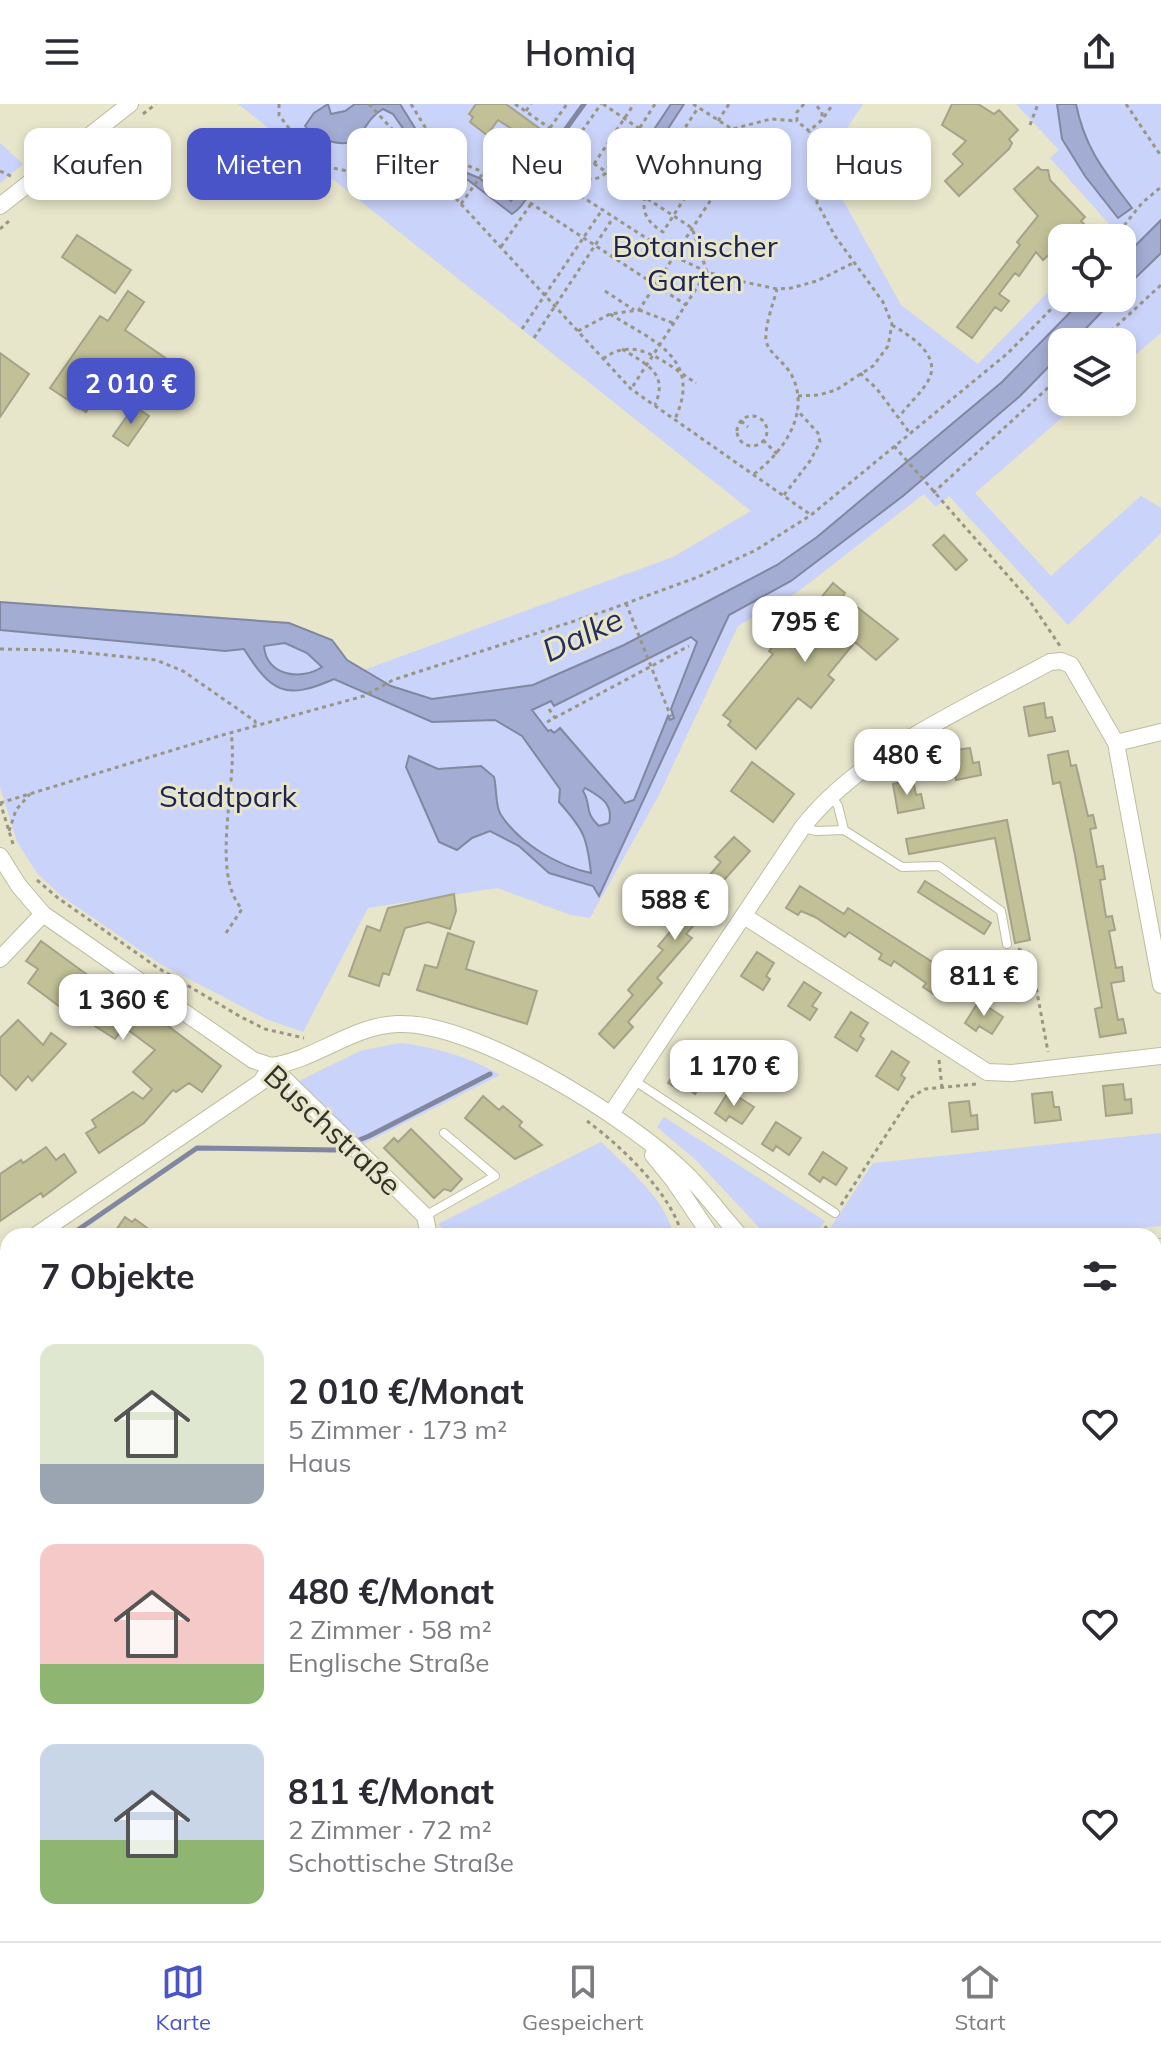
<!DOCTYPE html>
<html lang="de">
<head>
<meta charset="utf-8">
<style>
  :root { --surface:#fff; --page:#f7f7f7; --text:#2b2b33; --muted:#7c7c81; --line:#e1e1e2; --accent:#4954c9 }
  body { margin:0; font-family:Mulish,sans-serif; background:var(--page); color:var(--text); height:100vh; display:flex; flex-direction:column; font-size:30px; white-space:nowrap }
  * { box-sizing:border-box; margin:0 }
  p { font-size:26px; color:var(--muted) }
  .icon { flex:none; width:44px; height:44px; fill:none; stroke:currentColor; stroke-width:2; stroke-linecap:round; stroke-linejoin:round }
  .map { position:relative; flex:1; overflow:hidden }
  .sheet { position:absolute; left:0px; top:1124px; width:1162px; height:714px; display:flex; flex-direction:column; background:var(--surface); border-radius:24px 24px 0 0; box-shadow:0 4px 12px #0003 }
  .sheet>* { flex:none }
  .guide { position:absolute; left:24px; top:24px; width:1114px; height:72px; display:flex; gap:16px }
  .buttons { position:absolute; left:1048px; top:120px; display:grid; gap:16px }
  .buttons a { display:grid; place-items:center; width:88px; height:88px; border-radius:16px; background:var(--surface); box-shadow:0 4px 12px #0003; font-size:40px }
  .price { position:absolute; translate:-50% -68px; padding:0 18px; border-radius:16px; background:#fff; color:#222; font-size:26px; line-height:52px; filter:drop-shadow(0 2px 4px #0008) }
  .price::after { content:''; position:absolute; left:50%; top:48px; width:24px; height:18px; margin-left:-12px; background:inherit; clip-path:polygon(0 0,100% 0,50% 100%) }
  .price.active { background:var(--accent); color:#fff }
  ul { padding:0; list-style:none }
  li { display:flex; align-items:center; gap:24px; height:200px; padding:0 40px }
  li span { display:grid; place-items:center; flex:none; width:224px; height:160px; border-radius:16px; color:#555 }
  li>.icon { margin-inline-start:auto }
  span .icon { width:96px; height:96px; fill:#fffc; stroke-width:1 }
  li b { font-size:34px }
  h2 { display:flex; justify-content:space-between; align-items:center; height:96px; padding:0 40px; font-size:34px }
  .chip { padding:0 28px; border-radius:16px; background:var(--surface); box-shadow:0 4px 12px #0003; font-size:28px; line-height:72px }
  .chip.active { background:var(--accent); color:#fff }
  header { display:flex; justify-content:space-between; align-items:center; height:104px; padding:0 40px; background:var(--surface); font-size:36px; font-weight:600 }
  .menu { display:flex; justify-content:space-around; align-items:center; height:112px; border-top:2px solid var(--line); background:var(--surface); font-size:22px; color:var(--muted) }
  .menu a { display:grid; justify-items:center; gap:4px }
  .menu .active { color:var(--accent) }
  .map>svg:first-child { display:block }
</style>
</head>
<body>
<header><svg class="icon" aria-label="menu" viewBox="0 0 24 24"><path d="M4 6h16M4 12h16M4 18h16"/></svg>Homiq<svg class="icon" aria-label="share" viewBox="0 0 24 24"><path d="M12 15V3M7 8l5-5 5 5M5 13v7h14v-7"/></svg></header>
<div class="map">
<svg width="1161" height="1837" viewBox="0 0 1161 1837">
  <rect width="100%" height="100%" fill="#e7e5ca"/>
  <!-- green -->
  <path fill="#cad3f9" d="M 238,0 L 863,0 L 823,60 L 901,201 L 978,260 L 1062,174 L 1062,194 L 1122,194 L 1122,134 L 1100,134 L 1111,122 L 1050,54 L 1059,46 L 1016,0 L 1161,0 L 1161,229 L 1122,262 L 1122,238 L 1062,238 L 1062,298 L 1080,298 L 975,389 L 1051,472 L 1141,392 L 1161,404 L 1161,429 L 1068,521 L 949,392 L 936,403 L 924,390 L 799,487 L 738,522 L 659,691 L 590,814 L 571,811 L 497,784 L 368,804 L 303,928 L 266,915 L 160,860 L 60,791 L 37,769 L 17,738 L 0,683 L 0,498 L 289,519 L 332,536 L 347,556 L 364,566 L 673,453 L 751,407 Z
    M 0,39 L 23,60 L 0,79 Z
    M 400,939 C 436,943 469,953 500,971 L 361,1041 L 297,978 L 360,947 Z
    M 664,1013 L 825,1117 L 815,1132 L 767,1132 L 697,1057 L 657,1023 Z
    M 1161,1029 L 1161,1122 L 1045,1132 L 825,1132 L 873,1059 Z
    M 601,1038 C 622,1058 673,1102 672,1132 L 450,1132 L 438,1120 Z"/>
  <!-- water -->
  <path fill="#a3acd3" stroke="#8187a0" stroke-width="2" fill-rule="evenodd" d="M 328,0 L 331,10 L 345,7 L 355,0 L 400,0 L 428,45 L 445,60 L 479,74 L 511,97 L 519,85 L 495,71 L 534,70 C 531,86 526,101 512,110 L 468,76 L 437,61 L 407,30 L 393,10 L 383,5 C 357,20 366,49 326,36 C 317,33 311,30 305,22 L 314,9 Z
    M 671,0 L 684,0 L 653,48 L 643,42 Z
    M 1057,0 L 1076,0 C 1085,45 1105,68 1132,104 L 1118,114 L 1085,72 L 1062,35 Z
    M 1161,116 L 1161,149 L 1122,187 L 1122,155 Z
    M 1084,194 L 1115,194 L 1073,238 L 1062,238 L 1062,249 L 1020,292 L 903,392 L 791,477 L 729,511 L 599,792 L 593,782 L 549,769 L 519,742 L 490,727 L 472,734 L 457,746 L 439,738 L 406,663 L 409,652 L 438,665 L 481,662 L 494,673 C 497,684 495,703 501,711 C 520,740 558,762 591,769 C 587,733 584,726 559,698 L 560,685 L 522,632 L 495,616 L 432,618 L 334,575 C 285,597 271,588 244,545 L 225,547 L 0,526 L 0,498 L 289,519 L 332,536 L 347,556 L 391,582 L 432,595 L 533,581 L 624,541 L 716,493 L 777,461 L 817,433 L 1002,278 ZM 691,533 L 697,538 L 671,605 L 674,614 L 670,616 L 668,612 L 634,696 L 625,699 L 560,624 L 554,629 L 551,626 L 548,627 L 532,606 L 551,597 L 554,602 ZM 285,539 L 307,549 L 322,563 C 301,577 266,572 264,542 ZM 585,684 C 599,692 614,699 609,719 L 599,722 C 583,707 592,701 583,687 Z"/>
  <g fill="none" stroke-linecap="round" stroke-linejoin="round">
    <!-- stream -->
    <path stroke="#8187a0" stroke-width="5" d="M 563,29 L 584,0
      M 558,86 L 534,70 L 558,36
      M 69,1132 L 197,1044 L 335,1046 L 369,1032 L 490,970
      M 0,1179 L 8,1173"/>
  </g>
  <!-- building -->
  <path fill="#c2c096" stroke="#a4a389" stroke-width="2" d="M 476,0 L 506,0 L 550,32 L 541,44 L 498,16 L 487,31 L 470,18 L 473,13 L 469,10 Z
    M 952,0 L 978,0 L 994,10 L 999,6 L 1018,26 L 1009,35 L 1012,39 L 1009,45 L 959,92 L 945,77 L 963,60 L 953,50 L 966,37 L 942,21 Z
    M 1038,63 L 1041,66 L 1048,66 L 1050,76 L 1085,113 L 1081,117 L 1091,127 L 1083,134 L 1062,134 L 1062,139 L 1043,156 L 1036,148 L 1019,172 L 1015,169 L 999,190 L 1009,197 L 1001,207 L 995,203 L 972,234 L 957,223 L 1020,141 L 1017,138 L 1038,112 L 1014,85 Z
    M 77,131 L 131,166 L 115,189 L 62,153 Z
    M 128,187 L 144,198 L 125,226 L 177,262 L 155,290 L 110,258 L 92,284 L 99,288 L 86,308 L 50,284 L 100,212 L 108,217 Z
    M 0,249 L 29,270 L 0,313 Z
    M 134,302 L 149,312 L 128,342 L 113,332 Z
    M 944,431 L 967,456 L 956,466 L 933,441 Z
    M 833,479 L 845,489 L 843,492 L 898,535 L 876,556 L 855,538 L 828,571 L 834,576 L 811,604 L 798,594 L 756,645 L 728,621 L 731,617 L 723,611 L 773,550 L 769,547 L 793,518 L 798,522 Z
    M 1044,599 L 1046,614 L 1052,613 L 1055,627 L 1029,632 L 1024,603 Z
    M 970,644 L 973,659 L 979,658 L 981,671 L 956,676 L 950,647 Z
    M 1068,647 L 1071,662 L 1076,661 L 1088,712 L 1093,711 L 1096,724 L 1090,725 L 1097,763 L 1103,762 L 1105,775 L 1100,776 L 1106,813 L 1112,812 L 1115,826 L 1109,827 L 1116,864 L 1122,863 L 1124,877 L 1111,879 L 1118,916 L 1123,915 L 1126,929 L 1100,933 L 1095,905 L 1102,903 L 1075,751 L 1060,678 L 1053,680 L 1048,651 Z
    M 752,658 L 794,690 L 773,718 L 731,687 Z
    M 913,676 L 916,691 L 921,690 L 924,704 L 898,709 L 893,680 Z
    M 1007,716 L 1030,836 L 1015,839 L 995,734 L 909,750 L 906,735 Z
    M 734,733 L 750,747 L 715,786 L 721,790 L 686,830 L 692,834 L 657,874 L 662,879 L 628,918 L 633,923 L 614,944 L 599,930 L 633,891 L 628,886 L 663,846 L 658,842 L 692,802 L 687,797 L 721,758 L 715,753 Z
    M 925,777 L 991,819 L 984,830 L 918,788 Z
    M 800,782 L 844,810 L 848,804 L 962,877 L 951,894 L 938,886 L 935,891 L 923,883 L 926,879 L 894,857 L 891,862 L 879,855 L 882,850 L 849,828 L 845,833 L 815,813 L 801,807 L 798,811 L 786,804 Z
    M 454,790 L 456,807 L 450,825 L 428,818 L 405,824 L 389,871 L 383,869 L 379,882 L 349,872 L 367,822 L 380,827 L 388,804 Z
    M 448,829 L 474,838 L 466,865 L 537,887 L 527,920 L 417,886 L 425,861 L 437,864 Z
    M 41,837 L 115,891 L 119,886 L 123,888 L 221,962 L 202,988 L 189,979 L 176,988 L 173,986 L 144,1019 L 99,1049 L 86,1029 L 96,1023 L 92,1016 L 133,988 L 143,995 L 152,985 L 133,968 L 155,946 L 124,923 L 115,935 L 87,917 L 83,920 L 28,879 L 38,865 L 26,857 Z
    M 757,848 L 774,859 L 766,872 L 770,875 L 763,886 L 741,872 Z
    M 804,878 L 821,889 L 812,902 L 817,905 L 810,916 L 788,902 Z
    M 979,897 L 1003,913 L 992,930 L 979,922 L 976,927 L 965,919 Z
    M 851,908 L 868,919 L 860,932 L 864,935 L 857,947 L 835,933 Z
    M 18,916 L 43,941 L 51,929 L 66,940 L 32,977 L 28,972 L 16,986 L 0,970 L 0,934 Z
    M 892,947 L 909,958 L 901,971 L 905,974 L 898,986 L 876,972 Z
    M 682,957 L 706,973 L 695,990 L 683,981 L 679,986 L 668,979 Z
    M 1123,980 L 1125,996 L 1131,995 L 1132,1009 L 1106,1012 L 1103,982 Z
    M 729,987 L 754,1003 L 742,1020 L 729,1012 L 726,1017 L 715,1009 Z
    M 1052,988 L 1054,1003 L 1059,1003 L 1061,1016 L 1035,1019 L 1032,990 Z
    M 483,992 L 499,1006 L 503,1002 L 522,1018 L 519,1022 L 542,1041 L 515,1055 L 465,1014 Z
    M 969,997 L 971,1012 L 977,1011 L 978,1025 L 952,1028 L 949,999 Z
    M 776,1018 L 801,1034 L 789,1051 L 776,1042 L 773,1047 L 762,1040 Z
    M 411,1025 L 462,1075 L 451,1087 L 444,1085 L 434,1094 L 384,1044 L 394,1034 L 398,1038 Z
    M 46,1043 L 56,1056 L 64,1050 L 76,1068 L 43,1093 L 41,1089 L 0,1117 L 0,1070 L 21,1056 L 23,1059 Z
    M 823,1048 L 847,1064 L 836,1081 L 823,1073 L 820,1078 L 809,1070 Z
    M 125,1113 L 132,1118 L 135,1115 L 158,1132 L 112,1132 Z"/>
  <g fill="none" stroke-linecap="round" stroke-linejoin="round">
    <!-- service casing -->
    <g stroke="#bebda2" stroke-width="10">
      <path id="service" d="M 831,691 L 838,702 L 844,726
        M 803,724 L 816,727 L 844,726 L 902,763 L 939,762 L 1001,807 L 1007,840
        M 635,977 L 835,1109
        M 425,1112 L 495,1072 L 444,1029
        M 1154,1218 L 1161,1223
        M 1154,1402 L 1161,1401
        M 1154,1425 L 1161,1424
        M 338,1830 L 345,1837
        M 649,1830 L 652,1833"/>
    </g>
    <!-- minor casing -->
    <g stroke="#bebda2" stroke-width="18">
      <path id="minor" d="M 0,102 L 130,0
        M 1116,639 L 1161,628
        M 0,752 L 19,782 L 43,810 L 253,956 L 271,962 L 425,1112 L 429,1132
        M 744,812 L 987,968 L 1012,969 L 1161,952
        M 0,855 L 43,810
        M 271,962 C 316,956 351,922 397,920 C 473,916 630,1015 684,1068 C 704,1087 721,1111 740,1132
        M 611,1010 L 802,724 C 861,648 967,604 1050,558 L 1061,557 L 1071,561 L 1116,639 L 1161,881
        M 653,1051 L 674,1077 L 711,1132
        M 35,1132 L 261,978 L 271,962
        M 0,1156 L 8,1151
        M 1154,1484 L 1161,1487
        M 778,1830 L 779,1837
        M 207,1837 L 213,1830"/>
    </g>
    <!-- secondary casing -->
    <g stroke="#bebda2" stroke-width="24">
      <path id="secondary" d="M 1154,1147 L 1161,1146
        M 1154,1167 L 1161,1166
        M 0,1258 L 8,1257"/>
    </g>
    <!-- path -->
    <path stroke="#989683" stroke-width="3" stroke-dasharray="4 4" stroke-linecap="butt" d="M 279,0 L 279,11 L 294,31 L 333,64 L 352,68 L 442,51
      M 369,0 L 631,285 L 811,411
      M 411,0 L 442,51 L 483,68 L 686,201
      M 515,0 L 573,40 L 570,44 L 692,124 L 707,168 L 631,285
      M 603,0 L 643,27
      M 693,0 L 732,25 L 771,15 L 797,17
      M 804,0 L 797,8 L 797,17 L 809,27 L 822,16 L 822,8 L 815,0
      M 1126,0 L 1161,52
      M 526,7 L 531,0
      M 143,10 L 156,0
      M 824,13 L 833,0
      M 718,17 L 729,0
      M 1030,21 L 1038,0
      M 550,24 L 567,0
      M500.5 36a5.5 5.5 0 1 1 11 0a5.5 5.5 0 1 1-11 0Z
      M 573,40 L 601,0
      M 666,42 L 671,45 L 698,4
      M 627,44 L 655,0
      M 558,60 L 570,44
      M 594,60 L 634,0
      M 659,63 L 671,45 L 703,66
      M 0,67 L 13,73
      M 606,69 C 589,83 573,70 558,60 L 550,72 L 674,152 L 707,168 L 735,176 L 777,185 L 791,184 L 817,177 L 853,159
      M 610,70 L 627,44 L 658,64 L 641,90
      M 698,73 L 705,75 L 712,71 L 713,65 L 707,58
      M 645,93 C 641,110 649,119 663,128 L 729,24
      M 461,100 L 503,41
      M 0,125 L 9,117
      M 1114,134 L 1142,99 L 1161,83
      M 501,143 L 531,100
      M 605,187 L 634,206
      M 639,206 L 673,219
      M 610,210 C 653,237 703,254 675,315
      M 892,221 C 909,231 939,249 930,273 C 924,287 908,300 899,313
      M 522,225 L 602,106
      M 578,227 L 610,210 L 639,206 L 744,45 L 745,36 L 737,26
      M 534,234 L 613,114
      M 1099,238 L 1161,181
      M 622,245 C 646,260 669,269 655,301
      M 603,255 C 636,229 667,261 696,279
      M 860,269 L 877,285 L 909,328
      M 798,292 L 819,291 L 836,286 L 873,262 L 888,242 L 892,220 L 883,198 L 835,132 L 817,99 L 809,27
      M737 327a15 15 0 1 1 30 0a15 15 0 1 1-30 0Z
      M 741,317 L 748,323
      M 763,336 L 777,350
      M 894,342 L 1029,496 L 1060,542
      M 754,370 C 782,349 810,311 793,274 C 787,260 772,252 767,240 C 762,229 774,197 777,185
      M 933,389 L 1062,271
      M 784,391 L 810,357 L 820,338 L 818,329 L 797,306
      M 626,499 L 671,613
      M 0,545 L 59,546 L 156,556 L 183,567 L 255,617 L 256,623
      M 549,605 L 555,614
      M 547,618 L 689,542
      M 0,698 L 13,740
      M 0,699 L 219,632 L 364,592 L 393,576 L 608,506 L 698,473 L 756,446 L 811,411 L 1008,249 L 1062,194
      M 9,727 L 16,706 L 30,690
      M 37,776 L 58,794 L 158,864 L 241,913 L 265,925 L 304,934
      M 226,829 L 242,805 C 209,768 239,676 231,629
      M 1018,845 L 1030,850 L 1048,948
      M 939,956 L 942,984
      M 587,1017 C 621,1042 673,1091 682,1132
      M 841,1101 L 910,994 L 925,985 L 977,980
      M 755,1125 L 761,1132
      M 820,1132 L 828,1120
      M 1127,1132 L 1145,1130
      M 1154,1202 L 1161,1189
      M 1154,1453 L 1161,1446
      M 0,1576 L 8,1584
      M 570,1837 L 577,1830"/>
    <!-- service -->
    <use href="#service" stroke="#fff" stroke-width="8"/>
    <!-- minor -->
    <use href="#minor" stroke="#fff" stroke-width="16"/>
    <!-- secondary -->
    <use href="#secondary" stroke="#ebead3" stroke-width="22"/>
    <!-- rail casing -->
    <g stroke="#6f6d5e" stroke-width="8">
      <path id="rail" d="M 0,1548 L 8,1556
        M 290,1830 L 297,1837"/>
    </g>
    <!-- rail -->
    <use href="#rail" stroke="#e7e5ca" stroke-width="5" stroke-dasharray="15" stroke-linecap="butt"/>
  </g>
  <g text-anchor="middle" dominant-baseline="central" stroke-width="6" stroke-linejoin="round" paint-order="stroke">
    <!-- park labels -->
    <g font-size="30" fill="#1d2353" stroke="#e7e5ca">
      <text x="695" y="142">Botanischer<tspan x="695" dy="34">Garten</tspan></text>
      <text x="228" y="692">Stadtpark</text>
    </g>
    <!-- street labels -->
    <g font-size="30" fill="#333228" stroke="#e7e5ca">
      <text transform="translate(333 1026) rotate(43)">Buschstraße</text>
    </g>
    <!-- water labels -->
    <g font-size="32" font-style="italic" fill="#262d5e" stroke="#e7e5ca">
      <text transform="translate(582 530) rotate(-25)">Dalke</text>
    </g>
  </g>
</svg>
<div class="buttons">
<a><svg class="icon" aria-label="locate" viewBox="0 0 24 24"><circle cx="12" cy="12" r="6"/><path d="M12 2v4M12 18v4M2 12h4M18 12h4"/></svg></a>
<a><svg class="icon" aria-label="layers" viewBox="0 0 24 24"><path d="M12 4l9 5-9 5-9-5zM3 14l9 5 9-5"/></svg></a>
</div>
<b class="price active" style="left:131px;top:322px">2 010 €</b>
<b class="price" style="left:805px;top:560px">795 €</b>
<b class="price" style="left:907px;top:693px">480 €</b>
<b class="price" style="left:675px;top:838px">588 €</b>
<b class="price" style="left:984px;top:914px">811 €</b>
<b class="price" style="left:123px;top:938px">1 360 €</b>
<b class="price" style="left:734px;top:1004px">1 170 €</b>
<div class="guide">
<a class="chip">Kaufen</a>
<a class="chip active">Mieten</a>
<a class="chip">Filter</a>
<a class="chip">Neu</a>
<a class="chip">Wohnung</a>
<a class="chip">Haus</a>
</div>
<section class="sheet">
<h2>7 Objekte<svg class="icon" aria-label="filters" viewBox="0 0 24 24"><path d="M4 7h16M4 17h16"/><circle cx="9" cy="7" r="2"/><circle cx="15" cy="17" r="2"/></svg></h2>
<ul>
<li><span style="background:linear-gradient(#dfe7d0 75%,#9aa5b1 0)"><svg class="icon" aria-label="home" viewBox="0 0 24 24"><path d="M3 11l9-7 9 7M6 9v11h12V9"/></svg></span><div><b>2 010 €/Monat</b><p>5 Zimmer · 173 m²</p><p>Haus</p></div><svg class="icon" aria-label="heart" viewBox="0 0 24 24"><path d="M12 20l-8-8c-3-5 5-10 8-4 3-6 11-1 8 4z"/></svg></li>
<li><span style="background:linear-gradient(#f6c9c9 75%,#8fb573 0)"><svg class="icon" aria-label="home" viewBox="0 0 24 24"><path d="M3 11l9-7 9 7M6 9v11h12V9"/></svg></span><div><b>480 €/Monat</b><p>2 Zimmer · 58 m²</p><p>Englische Straße</p></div><svg class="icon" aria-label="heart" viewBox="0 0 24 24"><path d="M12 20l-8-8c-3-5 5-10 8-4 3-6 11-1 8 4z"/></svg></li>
<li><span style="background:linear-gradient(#c9d6e8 60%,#8fb573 0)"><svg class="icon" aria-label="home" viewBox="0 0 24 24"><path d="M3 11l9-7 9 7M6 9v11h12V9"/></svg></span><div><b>811 €/Monat</b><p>2 Zimmer · 72 m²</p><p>Schottische Straße</p></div><svg class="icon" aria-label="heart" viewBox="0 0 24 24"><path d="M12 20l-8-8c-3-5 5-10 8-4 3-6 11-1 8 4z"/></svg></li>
</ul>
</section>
</div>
<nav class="menu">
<a class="active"><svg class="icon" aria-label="map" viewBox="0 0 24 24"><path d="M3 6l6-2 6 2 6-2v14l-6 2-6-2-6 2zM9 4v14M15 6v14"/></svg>Karte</a>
<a><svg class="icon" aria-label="saved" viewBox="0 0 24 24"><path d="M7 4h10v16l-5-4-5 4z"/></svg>Gespeichert</a>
<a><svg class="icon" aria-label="home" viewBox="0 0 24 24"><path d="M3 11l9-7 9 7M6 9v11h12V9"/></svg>Start</a>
</nav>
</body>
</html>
